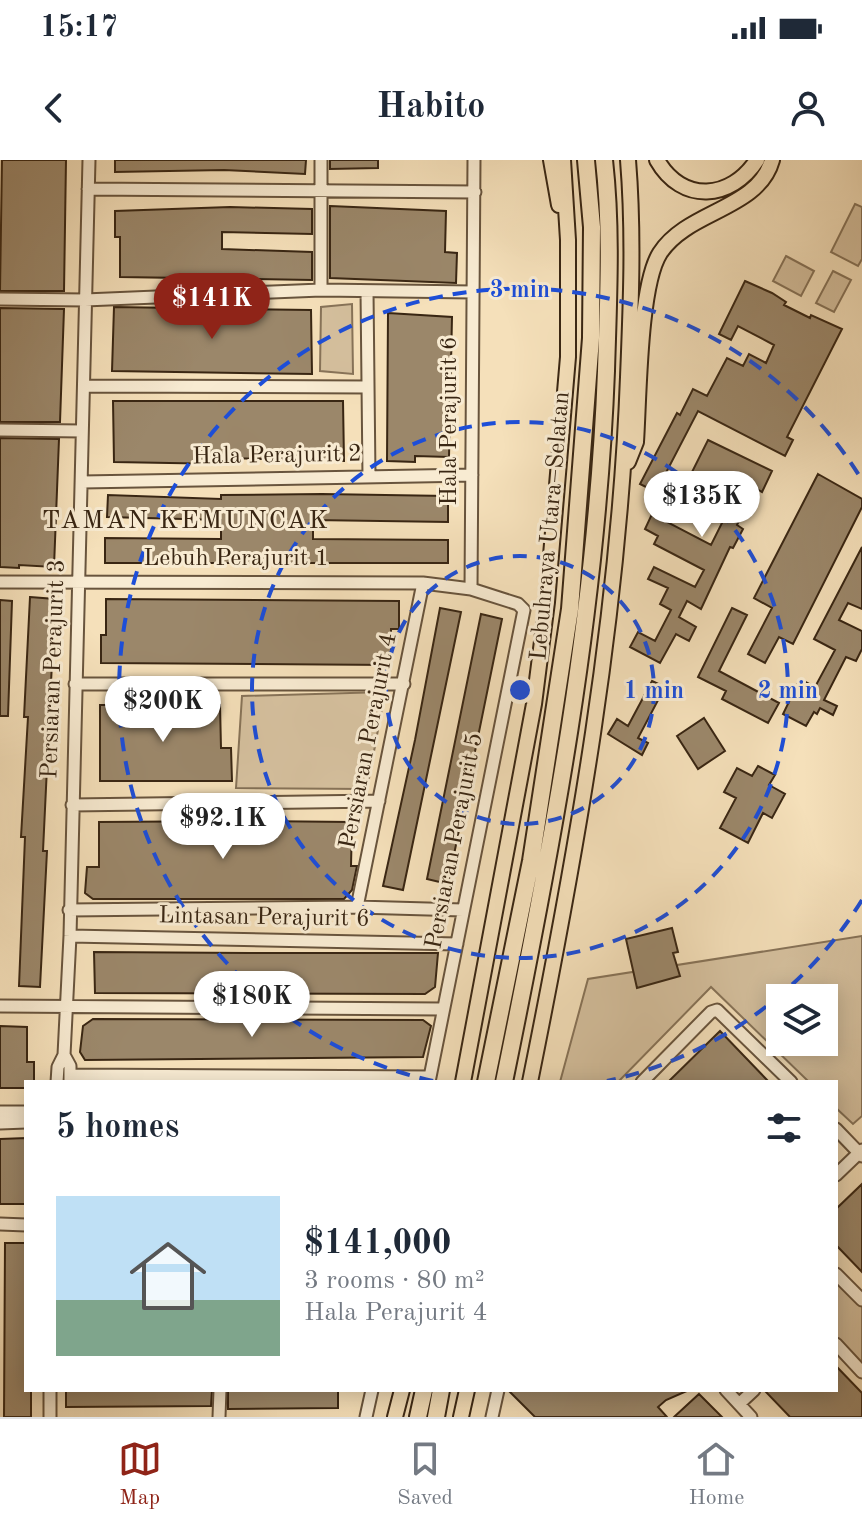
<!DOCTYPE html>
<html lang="en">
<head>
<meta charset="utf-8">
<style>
  :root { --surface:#fff; --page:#f6f6f7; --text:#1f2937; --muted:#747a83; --line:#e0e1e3; --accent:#8f2418 }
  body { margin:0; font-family:"Old Standard TT",serif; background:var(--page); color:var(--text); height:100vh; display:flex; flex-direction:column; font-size:30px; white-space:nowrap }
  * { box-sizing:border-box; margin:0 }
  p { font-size:26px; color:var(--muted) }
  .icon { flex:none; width:44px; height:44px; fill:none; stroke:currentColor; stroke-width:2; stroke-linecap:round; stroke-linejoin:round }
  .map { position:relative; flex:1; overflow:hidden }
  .panel { position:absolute; left:24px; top:920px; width:814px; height:312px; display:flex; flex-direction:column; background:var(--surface); border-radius:0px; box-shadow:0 4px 20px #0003 }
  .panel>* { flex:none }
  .controls { position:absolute; left:766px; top:824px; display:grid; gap:16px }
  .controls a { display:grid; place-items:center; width:72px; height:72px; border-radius:0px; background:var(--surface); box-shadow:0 4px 20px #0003; font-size:40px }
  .price { position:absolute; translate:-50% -68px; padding:0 18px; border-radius:28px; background:#fff; color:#222; font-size:26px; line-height:52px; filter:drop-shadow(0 2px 4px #0008) }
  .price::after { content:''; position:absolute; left:50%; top:48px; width:24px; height:18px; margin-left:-12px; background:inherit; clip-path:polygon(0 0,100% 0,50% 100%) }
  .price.current { background:var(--accent); color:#fff }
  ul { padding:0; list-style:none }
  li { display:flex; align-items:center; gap:24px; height:200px; padding:0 32px }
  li+li { border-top:2px solid var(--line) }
  li span { display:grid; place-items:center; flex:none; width:224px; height:160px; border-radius:0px; color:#555 }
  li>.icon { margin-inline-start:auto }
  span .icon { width:96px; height:96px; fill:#fffc; stroke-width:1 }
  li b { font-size:34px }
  h2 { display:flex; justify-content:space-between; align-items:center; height:96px; padding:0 32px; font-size:34px }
  .status { display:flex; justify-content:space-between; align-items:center; height:56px; padding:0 40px; background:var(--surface); direction:ltr }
  .status svg { height:22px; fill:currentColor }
  header { display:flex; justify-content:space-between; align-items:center; height:104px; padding:0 32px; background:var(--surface); font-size:36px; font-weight:800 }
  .tabs { display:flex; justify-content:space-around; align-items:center; height:112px; border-top:2px solid var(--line); background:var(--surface); font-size:22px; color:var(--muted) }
  .tabs a { display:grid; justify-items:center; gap:4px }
  .tabs .current { color:var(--accent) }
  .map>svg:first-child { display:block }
</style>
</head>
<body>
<div class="status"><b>15:17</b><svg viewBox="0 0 49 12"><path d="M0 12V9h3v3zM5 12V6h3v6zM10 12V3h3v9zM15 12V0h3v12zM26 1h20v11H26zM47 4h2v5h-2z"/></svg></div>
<header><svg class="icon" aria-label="back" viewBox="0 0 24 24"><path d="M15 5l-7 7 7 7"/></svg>Habito<svg class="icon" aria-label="person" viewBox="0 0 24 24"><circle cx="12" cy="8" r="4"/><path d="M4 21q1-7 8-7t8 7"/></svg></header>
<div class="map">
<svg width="862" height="1257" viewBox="0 0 862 1257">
  <rect width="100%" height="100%" fill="#f5e0ba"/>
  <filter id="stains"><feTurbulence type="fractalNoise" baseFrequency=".0025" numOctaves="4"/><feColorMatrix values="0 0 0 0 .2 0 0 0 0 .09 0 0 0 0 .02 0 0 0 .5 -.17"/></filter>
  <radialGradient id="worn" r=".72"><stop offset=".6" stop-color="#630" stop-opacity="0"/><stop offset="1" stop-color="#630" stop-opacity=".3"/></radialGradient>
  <!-- green -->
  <path fill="#d5c09e" stroke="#877358" stroke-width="2" fill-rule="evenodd" d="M 855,44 L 862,47 L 862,99 L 858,106 L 831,92 Z
    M 786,96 L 814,111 L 801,136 L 773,121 Z
    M 833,111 L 851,120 L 834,152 L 816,143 Z
    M 352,144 L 353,214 L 320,211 L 321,147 Z
    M 385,532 L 367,629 L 236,628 L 242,536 Z
    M 862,776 L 862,956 L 853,964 L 836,948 L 836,922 L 809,922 L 711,827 L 618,922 L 560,922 L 588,819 ZM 780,838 L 824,838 L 824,882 L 780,882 Z
    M 836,1116 L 862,1143 L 862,1204 L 836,1177 Z"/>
  <!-- building -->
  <path fill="#9b876a" stroke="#392613" stroke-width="2" d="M 2,0 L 66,0 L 64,131 L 0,131 Z
    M 115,0 L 306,0 L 305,14 L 224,10 L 115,12 Z
    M 330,0 L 378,0 L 378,8 L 330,9 Z
    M 330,46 L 446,51 L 445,92 L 457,93 L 456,123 L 330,118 Z
    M 230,47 L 312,49 L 312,74 L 222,72 L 222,89 L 312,92 L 312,120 L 120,117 L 120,77 L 115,77 L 115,51 Z
    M 745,121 L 772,133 L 786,142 L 784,145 L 810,158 L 811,155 L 842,169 L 787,277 L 793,280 L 785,296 L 698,251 L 656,332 L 640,324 L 677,253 L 680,255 L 693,229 L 707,236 L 727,198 L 743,206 L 749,194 L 766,203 L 774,185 L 738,166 L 731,180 L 719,174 Z
    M 114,147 L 311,150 L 312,214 L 112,211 Z
    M 0,148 L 64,149 L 60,262 L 0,262 Z
    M 388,153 L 452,157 L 449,297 L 415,296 L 415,302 L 387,301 Z
    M 113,241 L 343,241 L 344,301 L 225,298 L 225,304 L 114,302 Z
    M 0,278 L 59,279 L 54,407 L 19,405 L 19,408 L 0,407 Z
    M 708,280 L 772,311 L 762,332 L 755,328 L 737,365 L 743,369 L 733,388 L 730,387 L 701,449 L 687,441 L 679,457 L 696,467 L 689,481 L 676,474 L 660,503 L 630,487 L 638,472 L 655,481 L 671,450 L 660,444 L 668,428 L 648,419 L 654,407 L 695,427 L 704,410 L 654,384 L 658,376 L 645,369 L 652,354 L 711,385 L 722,363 L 690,346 L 704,318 L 692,312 Z
    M 818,314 L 862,339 L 862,347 L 793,484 L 779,477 L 765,503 L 748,494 L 772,448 L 754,438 Z
    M 322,334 L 448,336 L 448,362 L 313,360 L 313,379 L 448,380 L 448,403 L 105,403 L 105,378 L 221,379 L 221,360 L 107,357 L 108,335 L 221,339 L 221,335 Z
    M 862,387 L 862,449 L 848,443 L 839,460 L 862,471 L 862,489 L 856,501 L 846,497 L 824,540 L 837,546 L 833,555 L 820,548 L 817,554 L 814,552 L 806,566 L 783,554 L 800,519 L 815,527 L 835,490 L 814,479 Z
    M 30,437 L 55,439 L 43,691 L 47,691 L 40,827 L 19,826 L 25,677 L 21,677 L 28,557 L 24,557 Z
    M 106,439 L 399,441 L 399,469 L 391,469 L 391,505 L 101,503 L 101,475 L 106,475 Z
    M 0,440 L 12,441 L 8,556 L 0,556 Z
    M 440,448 L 461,452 L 403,730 L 383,726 L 415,580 Z
    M 732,448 L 747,455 L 719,511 L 779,543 L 768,563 L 722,539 L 726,531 L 698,517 Z
    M 481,454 L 502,459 L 448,724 L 427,719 Z
    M 652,521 L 665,527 L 638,578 L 648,583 L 642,595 L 608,574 L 617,559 L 628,566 Z
    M 100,545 L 220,545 L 221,588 L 231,588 L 232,621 L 100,621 Z
    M 704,558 L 725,591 L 698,609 L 677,576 Z
    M 758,606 L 775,615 L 769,625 L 785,634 L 772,658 L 763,653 L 748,683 L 720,668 L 736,638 L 724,632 L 737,608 L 752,616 Z
    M 243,661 L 352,662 L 351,706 L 357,706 L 352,730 L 344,739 L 93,739 L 85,733 L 87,707 L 99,707 L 99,662 Z
    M 672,768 L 678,792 L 673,793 L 680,816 L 637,828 L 626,779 Z
    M 94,792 L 249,793 L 438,793 L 435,827 L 425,834 L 95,833 Z
    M 93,859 L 423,860 L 431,866 L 423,897 L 85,900 L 80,892 L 83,866 Z
    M 0,866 L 27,867 L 27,902 L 34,902 L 34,922 L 26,922 L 26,928 L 0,928 Z
    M 720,871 L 769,922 L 668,922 Z
    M 26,978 L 26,1044 L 0,1044 L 0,979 Z
    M 862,1024 L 862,1112 L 836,1085 L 836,1049 Z
    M 5,1083 L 26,1083 L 26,1230 L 31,1230 L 31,1257 L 4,1257 Z
    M 836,1206 L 862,1233 L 862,1257 L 790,1257 L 764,1230 L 836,1230 Z
    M 66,1230 L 212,1230 L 211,1246 L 66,1247 Z
    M 228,1230 L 338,1230 L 338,1248 L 228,1249 Z
    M 508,1230 L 689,1230 L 666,1240 L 658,1247 L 667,1257 L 535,1257 Z
    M 699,1234 L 722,1257 L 674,1257 Z"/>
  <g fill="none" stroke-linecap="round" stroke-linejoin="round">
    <!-- minor casing -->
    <g stroke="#68543d" stroke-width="15">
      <path id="minor" d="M 321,0 L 321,130
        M 88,29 L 475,32
        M 367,131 L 369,317
        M 0,139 L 85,140 L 321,130 L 473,132
        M 84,226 L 368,227
        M 0,270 L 82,271
        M 82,322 L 472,315
        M 0,422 L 423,423 L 471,429
        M 75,524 L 404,524
        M 72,645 L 379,641
        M 357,747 L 423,423
        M 69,750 L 357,747 L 463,750
        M 70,776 L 457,784
        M 0,846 L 442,849
        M 70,915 L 430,917
        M 57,922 L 58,907 L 64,895
        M 70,922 L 70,906 L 64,895 L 70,776 L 89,0
        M 429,922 L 524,450 L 518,444 L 471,429 L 474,0
        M 642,922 L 711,852 L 717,850 L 791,922
        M 0,952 L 26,952
        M 0,963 L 26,962
        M 836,969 L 862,996
        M 836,1015 L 862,990
        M 0,1064 L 26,1065
        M 836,1114 L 862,1140
        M 836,1184 L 862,1212
        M 50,1230 L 50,1257
        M 726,1230 L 751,1257
        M 739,1244 L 754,1230
        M 219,1257 L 220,1230
        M 366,1257 L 372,1230
        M 492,1257 L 498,1230"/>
    </g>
    <!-- major casing -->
    <g stroke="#392613" stroke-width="18">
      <path id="major" d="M 551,0 L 559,45
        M 657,0 C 682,44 731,40 757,0
        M 628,302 L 636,282 C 639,238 639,126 660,93 C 688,50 758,50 772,0
        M 463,922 L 534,544 L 547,442 L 568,197 L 568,80 L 563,0
        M 530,922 C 577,689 619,455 628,217 C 631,144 634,73 628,0
        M 395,1257 L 402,1230
        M 461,1257 L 467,1230"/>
    </g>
    <!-- highway casing -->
    <g stroke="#392613" stroke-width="20">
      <path id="highway" d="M 486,922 L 531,701 L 570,449 L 591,178 L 592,67 L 586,0
        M 504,922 C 552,687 597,451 606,211 C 608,141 612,70 604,0
        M 418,1257 L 424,1230
        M 436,1257 L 441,1230"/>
    </g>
    <!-- minor -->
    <use href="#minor" stroke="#f8ebd2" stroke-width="11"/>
    <!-- major -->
    <use href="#major" stroke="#f5e0ba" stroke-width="14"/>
    <!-- highway -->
    <use href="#highway" stroke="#f5e0ba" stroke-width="16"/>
  </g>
  <!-- distance rings -->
  <g fill="none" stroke="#1d4ed8" stroke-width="4" stroke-dasharray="14 10">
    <circle cx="520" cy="530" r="134"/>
    <circle cx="520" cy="530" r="268"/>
    <path d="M862 740A401 401 0 0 1 607 921M433 921A401 401 0 1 1 862 320"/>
  </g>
  <g text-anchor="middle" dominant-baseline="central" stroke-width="6" stroke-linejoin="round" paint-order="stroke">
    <!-- street labels -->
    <g font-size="24" fill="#392613" stroke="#f8ebd2">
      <text transform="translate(450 261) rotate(-90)">Hala Perajurit 6</text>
      <text transform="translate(277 296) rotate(-1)">Hala Perajurit 2</text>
      <text transform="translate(551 366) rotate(-85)">Lebuhraya Utara–Selatan</text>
      <text x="236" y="399">Lebuh Perajurit 1</text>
      <text transform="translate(54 509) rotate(-88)">Persiaran Perajurit 3</text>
      <text transform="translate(369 581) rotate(-79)">Persiaran Perajurit 4</text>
      <text transform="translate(455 681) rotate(-79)">Persiaran Perajurit 5</text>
      <text transform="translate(264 758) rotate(1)">Lintasan Perajurit 6</text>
    </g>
    <!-- neighbourhood labels -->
    <g font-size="26" letter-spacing="2" fill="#392613" stroke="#f8ebd2">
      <text x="186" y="361">TAMAN KEMUNCAK</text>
    </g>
  </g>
  <circle cx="520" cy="530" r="12" fill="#1d4ed8" stroke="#f8ebd2" stroke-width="4"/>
  <g font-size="24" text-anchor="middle" font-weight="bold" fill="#1d4ed8" stroke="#f8ebd2" stroke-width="6" stroke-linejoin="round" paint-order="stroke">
    <text x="520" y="137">3 min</text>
    <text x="654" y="538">1 min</text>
    <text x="788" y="538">2 min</text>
  </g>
  <rect width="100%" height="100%" filter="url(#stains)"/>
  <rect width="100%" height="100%" fill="url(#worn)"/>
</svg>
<div class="controls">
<a><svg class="icon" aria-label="layers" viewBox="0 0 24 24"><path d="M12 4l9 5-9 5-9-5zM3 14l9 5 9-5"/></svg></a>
</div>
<b class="price current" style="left:212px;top:181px">$141K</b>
<b class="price" style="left:702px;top:379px">$135K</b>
<b class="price" style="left:163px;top:584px">$200K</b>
<b class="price" style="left:223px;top:701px">$92.1K</b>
<b class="price" style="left:252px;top:879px">$180K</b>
<section class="panel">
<h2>5 homes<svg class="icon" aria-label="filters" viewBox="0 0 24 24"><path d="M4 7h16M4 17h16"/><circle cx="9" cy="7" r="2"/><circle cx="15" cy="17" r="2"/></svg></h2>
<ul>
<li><span style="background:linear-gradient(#bfe0f5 65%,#7fa58c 0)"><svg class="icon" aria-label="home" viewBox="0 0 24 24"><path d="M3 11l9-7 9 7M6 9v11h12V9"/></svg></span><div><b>$141,000</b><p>3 rooms · 80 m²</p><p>Hala Perajurit 4</p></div></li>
</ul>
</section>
</div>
<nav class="tabs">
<a class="current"><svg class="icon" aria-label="map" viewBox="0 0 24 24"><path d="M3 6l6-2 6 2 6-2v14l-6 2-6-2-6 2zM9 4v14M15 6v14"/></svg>Map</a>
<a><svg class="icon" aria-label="saved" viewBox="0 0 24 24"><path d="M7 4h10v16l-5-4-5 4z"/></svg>Saved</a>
<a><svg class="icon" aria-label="home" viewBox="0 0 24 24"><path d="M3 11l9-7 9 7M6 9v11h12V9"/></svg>Home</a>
</nav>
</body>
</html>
